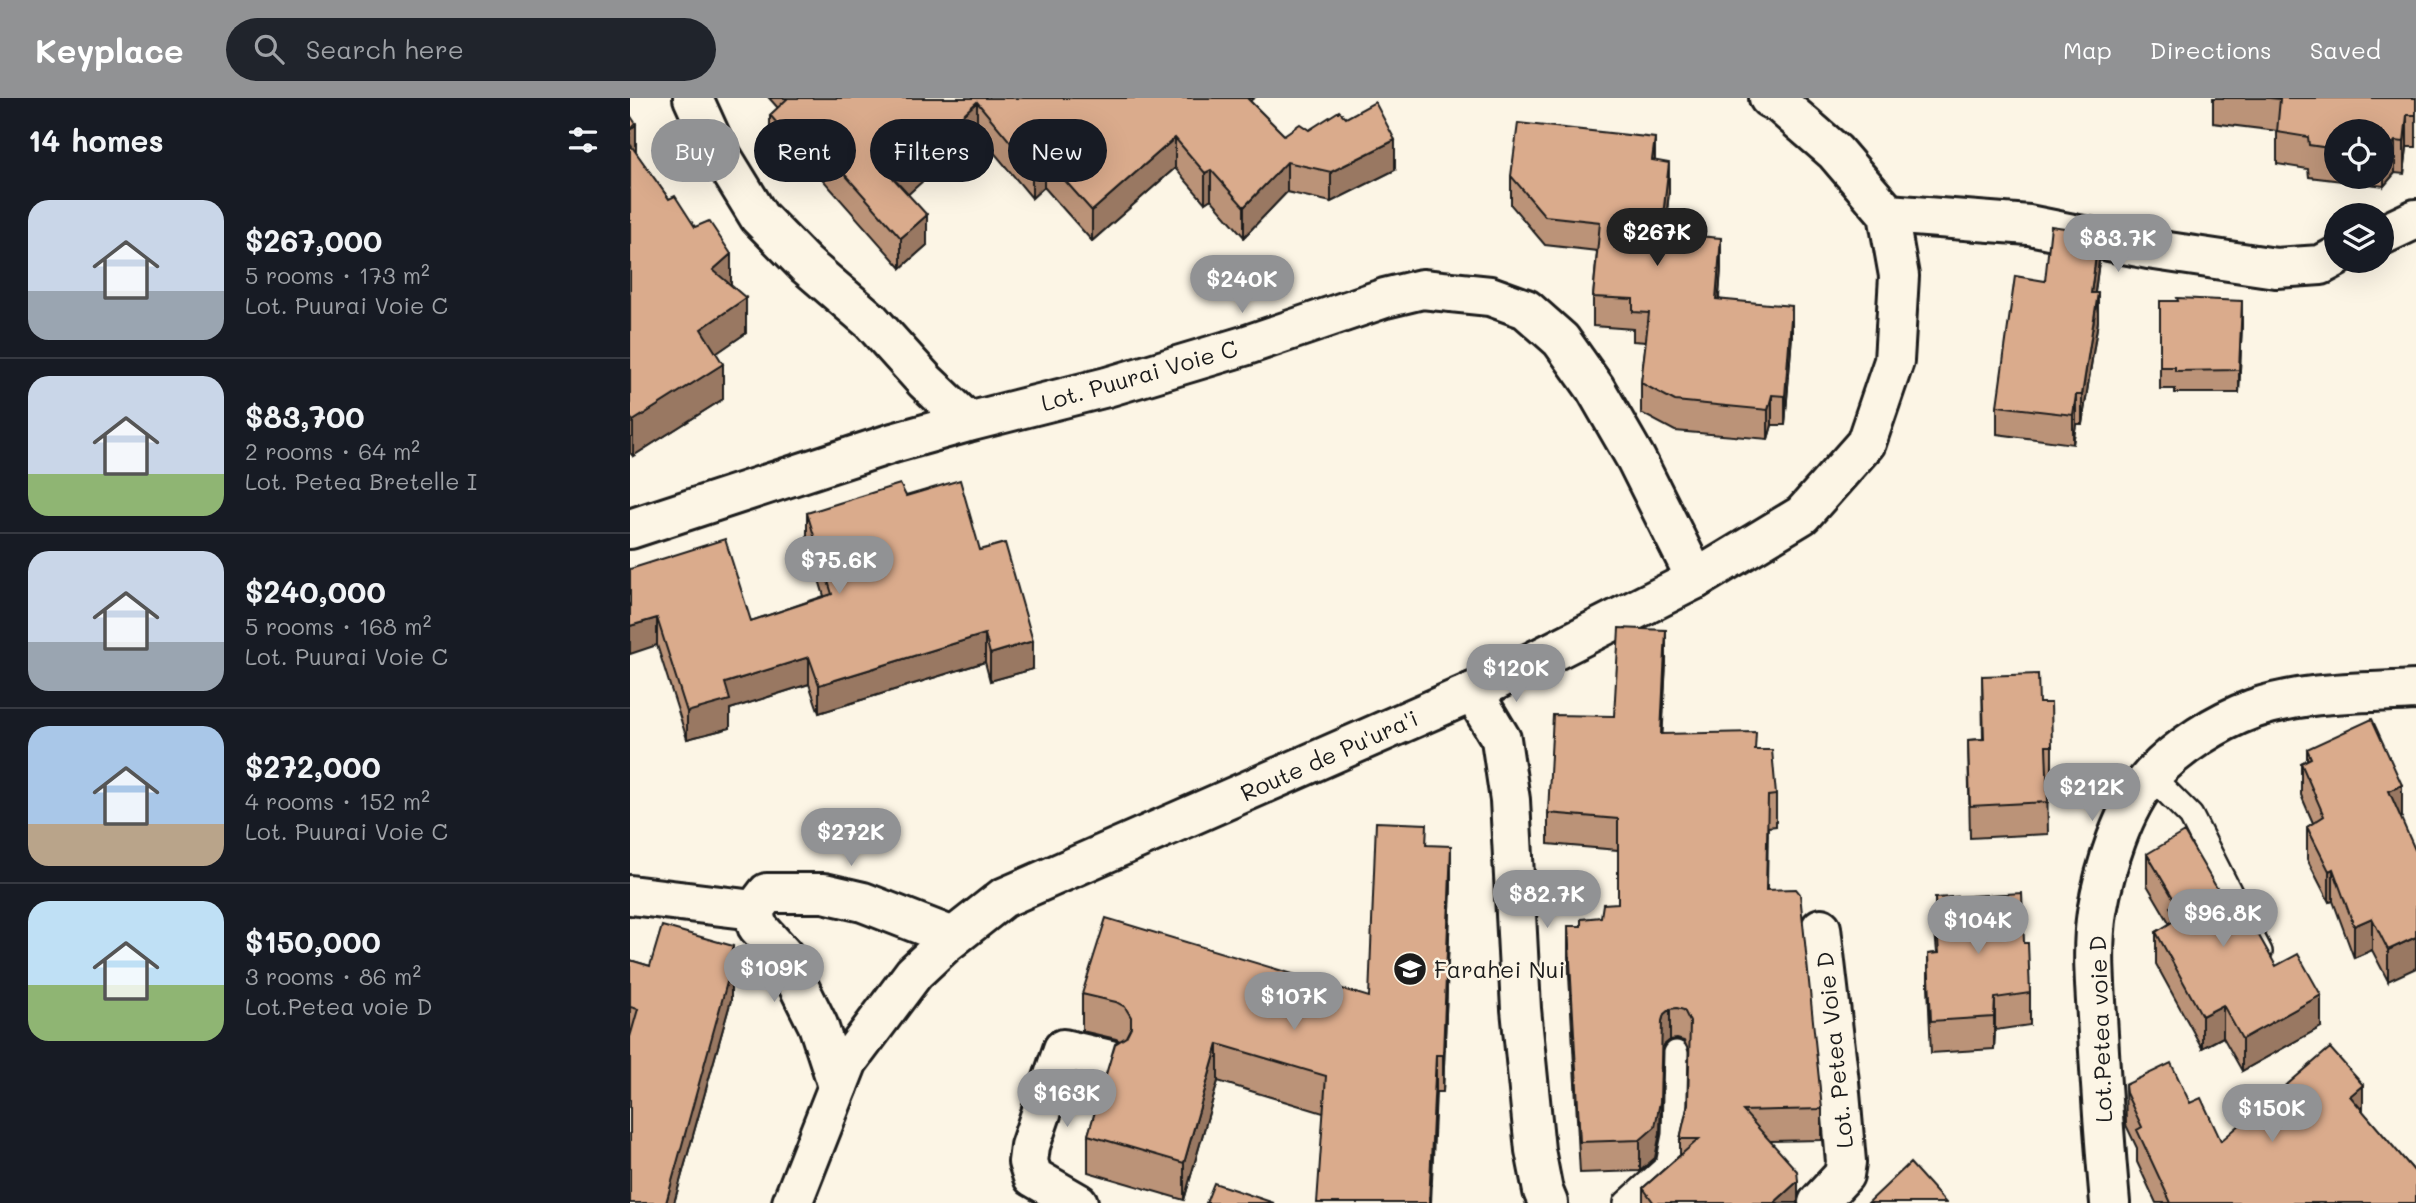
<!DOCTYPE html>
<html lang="en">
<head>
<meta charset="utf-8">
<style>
  :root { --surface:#171b24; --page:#20242c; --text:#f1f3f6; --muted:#9ea1a6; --line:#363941; --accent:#919294 }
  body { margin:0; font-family:Mali,sans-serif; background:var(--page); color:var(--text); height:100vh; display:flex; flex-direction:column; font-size:26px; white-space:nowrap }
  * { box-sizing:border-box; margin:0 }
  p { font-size:23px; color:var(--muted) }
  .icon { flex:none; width:38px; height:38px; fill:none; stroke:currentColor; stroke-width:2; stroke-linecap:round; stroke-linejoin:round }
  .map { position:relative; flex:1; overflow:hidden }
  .details { display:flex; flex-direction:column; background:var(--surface); width:630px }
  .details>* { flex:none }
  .top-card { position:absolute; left:21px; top:21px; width:665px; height:63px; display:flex; gap:14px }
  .tools { position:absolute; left:1694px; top:21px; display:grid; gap:14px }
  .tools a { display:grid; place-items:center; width:70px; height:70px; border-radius:50%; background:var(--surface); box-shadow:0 7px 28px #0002; font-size:35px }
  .price { position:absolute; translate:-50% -60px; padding:0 16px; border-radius:24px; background:var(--accent); color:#fff; font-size:23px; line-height:46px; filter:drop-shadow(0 2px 4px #0008) }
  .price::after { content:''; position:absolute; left:50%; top:42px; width:21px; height:16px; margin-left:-10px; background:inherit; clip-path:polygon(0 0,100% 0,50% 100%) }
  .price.current { background:#222; color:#fff }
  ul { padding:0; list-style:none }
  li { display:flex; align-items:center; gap:21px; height:175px; padding:0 28px }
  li+li { border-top:2px solid var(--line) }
  li span { display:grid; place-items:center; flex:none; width:196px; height:140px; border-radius:21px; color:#555 }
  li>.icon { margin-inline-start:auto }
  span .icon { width:84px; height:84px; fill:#fffc; stroke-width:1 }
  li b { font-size:30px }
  h2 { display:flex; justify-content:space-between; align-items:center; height:84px; padding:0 28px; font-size:30px }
  .pill { padding:0 24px; border-radius:32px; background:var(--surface); box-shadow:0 7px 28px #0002; font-size:24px; line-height:63px }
  .pill.current { background:var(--accent); color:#fff }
  header { display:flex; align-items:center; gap:42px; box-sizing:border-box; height:98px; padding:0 35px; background:var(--accent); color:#fff }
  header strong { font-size:33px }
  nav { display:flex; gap:38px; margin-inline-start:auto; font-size:24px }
  .search { width:490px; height:63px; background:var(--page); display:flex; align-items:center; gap:18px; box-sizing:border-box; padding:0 24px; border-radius:38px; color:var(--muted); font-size:26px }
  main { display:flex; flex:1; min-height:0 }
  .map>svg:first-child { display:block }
</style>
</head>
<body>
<header>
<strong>Keyplace</strong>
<div class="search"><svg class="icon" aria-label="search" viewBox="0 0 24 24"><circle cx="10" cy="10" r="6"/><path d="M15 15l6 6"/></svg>Search here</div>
<nav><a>Map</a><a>Directions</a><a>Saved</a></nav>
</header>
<main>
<section class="details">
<h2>14 homes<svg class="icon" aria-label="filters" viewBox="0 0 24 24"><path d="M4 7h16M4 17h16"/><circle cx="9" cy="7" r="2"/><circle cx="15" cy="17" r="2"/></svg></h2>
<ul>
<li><span style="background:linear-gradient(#c9d6e8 65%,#9aa5b1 0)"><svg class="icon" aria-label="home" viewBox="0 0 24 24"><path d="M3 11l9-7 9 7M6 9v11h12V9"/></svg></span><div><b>$267,000</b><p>5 rooms · 173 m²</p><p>Lot. Puurai Voie C</p></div></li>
<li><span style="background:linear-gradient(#c9d6e8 70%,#8fb573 0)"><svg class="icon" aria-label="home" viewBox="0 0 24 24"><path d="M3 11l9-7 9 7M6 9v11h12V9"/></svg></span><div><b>$83,700</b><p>2 rooms · 64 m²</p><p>Lot. Petea Bretelle I</p></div></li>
<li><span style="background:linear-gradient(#c9d6e8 65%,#9aa5b1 0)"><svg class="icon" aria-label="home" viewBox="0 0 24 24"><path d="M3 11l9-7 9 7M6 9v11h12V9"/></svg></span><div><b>$240,000</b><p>5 rooms · 168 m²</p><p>Lot. Puurai Voie C</p></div></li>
<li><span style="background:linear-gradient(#a9c7e8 70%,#b9a48a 0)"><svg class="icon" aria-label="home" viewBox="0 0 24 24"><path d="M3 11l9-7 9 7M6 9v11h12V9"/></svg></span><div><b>$272,000</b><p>4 rooms · 152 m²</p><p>Lot. Puurai Voie C</p></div></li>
<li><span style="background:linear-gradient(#bfe0f5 60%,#8fb573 0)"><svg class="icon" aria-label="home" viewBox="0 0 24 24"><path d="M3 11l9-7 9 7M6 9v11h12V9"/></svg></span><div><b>$150,000</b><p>3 rooms · 86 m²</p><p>Lot.Petea voie D</p></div></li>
</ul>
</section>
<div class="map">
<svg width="1786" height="1105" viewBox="0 0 1786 1105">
  <rect width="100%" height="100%" fill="#fcf5e5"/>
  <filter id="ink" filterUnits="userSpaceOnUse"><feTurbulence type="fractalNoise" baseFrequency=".0143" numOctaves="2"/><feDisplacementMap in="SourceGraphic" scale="14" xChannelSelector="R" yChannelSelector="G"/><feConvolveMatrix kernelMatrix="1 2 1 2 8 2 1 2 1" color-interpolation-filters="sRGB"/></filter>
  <g filter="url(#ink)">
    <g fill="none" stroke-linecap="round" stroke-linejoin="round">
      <!-- lane casing -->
      <g stroke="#1c1c1c" stroke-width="28">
        <path id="lane" d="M 1521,678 L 1561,718 L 1630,854
          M 996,1105 L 1038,1067 L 1044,1037 L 1046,955"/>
      </g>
      <!-- street casing -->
      <g stroke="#1c1c1c" stroke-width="44">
        <path id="street" d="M 63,0 L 83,44 L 129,119 L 176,167 L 241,223 L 295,283 L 338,324
          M 1258,116 L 1399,127 L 1518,151 L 1646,170 L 1691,167 L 1706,159
          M 1752,137 L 1786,121
          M 0,431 L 263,345 L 338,324 L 477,289 L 614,248 L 755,200 L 792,191 L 860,198 L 896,211 L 931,242 L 965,290 L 1006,361 L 1066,481
          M 843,594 L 871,641 L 880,702 L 891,911 L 905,1052 L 913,1093 L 918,1105
          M 0,797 L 124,812
          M 124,812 L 137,795 L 194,795 L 233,804 L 323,839
          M 124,812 L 127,828 L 153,857 L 188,927 L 208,988
          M 448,1105 L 403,1079 L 398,1064 L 400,1048 L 433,951 L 480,962
          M 1188,1105 L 1214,1077 L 1216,1064 L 1209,984 L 1191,830
          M 1480,1105 C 1475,1049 1471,992 1468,936 C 1466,896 1461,854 1467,814 C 1474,772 1493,709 1522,677 C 1548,649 1587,624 1623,611 C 1675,593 1732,595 1786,592"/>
      </g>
      <!-- secondary casing -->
      <g stroke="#1c1c1c" stroke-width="44">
        <path id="secondary" d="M 162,1105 L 218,963 L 284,875 L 316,845 L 373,800 L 843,594 L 1066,481 L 1172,417 L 1236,345 L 1264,263 L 1269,178 L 1258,116 L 1205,54 L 1150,6 L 1139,0"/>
      </g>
      <!-- lane -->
      <use href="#lane" stroke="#fcf5e5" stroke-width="23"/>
      <!-- street -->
      <use href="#street" stroke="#fcf5e5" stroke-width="38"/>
      <!-- secondary -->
      <use href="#secondary" stroke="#fcf5e5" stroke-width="38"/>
    </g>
    <!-- wall -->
    <path fill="#bb9378" stroke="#1c1c1c" stroke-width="2" fill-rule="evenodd" d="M 139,0 L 624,0 L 620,3 L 654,37 L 679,32 L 765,72 L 701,104 L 657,94 L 614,139 L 581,101 L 575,105 L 545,70 L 462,143 L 414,89 L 402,100 L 347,34 L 278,96 L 297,147 L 271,170 L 179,66 L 165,76 L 140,47 L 140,17 L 148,10 Z
      M 1583,0 L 1786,0 L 1786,49 L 1777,49 L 1774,76 L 1765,75 L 1754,88 L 1679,79 L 1678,71 L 1647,66 L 1647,33 L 1583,25 ZM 1706,33 L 1752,33 L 1752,79 L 1706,79 Z
      M 0,17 L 6,55 L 101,187 L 116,235 L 86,255 L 93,301 L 3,358 L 0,355 Z
      M 1025,62 L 1039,94 L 1035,135 L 1091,170 L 1089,201 L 1162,237 L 1155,327 L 1142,327 L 1138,341 L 1045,333 L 1011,315 L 1011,285 L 1016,244 L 1003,243 L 1003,231 L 963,228 L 963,199 L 967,153 L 915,147 L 881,107 L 881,78 Z
      M 1469,163 L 1465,195 L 1468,223 L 1452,326 L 1446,326 L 1443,346 L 1367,336 L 1367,308 L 1415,183 Z
      M 1530,203 L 1612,225 L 1609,295 L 1545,295 L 1545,291 L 1530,291 Z
      M 276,398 L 350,452 L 403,571 L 360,583 L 355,564 L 189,615 L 179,586 L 100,611 L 100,630 L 57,641 L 27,547 L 0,471 L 121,523 L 194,498 L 177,442 L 177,415 Z
      M 1036,563 L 1032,636 L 1126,652 L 1146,697 L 1146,728 L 1138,729 L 1137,792 L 1192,1011 L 1192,1042 L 1140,1043 L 1168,1105 L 1013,1105 L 1013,1090 L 1050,1057 L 1050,1041 L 1058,1006 L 1059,954 L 1054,943 L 1047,941 L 1040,942 L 1034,947 L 1032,954 L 1030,1035 L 1025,1060 L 1010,1073 L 950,1075 L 938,859 L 938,828 L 951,828 L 971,819 L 988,805 L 988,752 L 918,746 L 918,715 L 984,618 Z
      M 1352,578 L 1409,605 L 1422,648 L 1422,680 L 1417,680 L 1418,736 L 1340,740 L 1338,642 L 1353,641 Z
      M 1677,651 L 1772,719 L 1771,720 L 1758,883 L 1742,852 L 1724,860 L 1703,803 L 1699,804 L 1677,761 L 1677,729 L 1683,725 L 1671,697 L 1671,665 L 1677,662 Z
      M 797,747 L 821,785 L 813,994 L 806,994 L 693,1015 L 588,983 L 554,1102 L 458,1074 L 458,1037 L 490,943 L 486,941 L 452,933 L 452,896 L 739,899 Z
      M 1517,756 L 1612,833 L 1646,868 L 1691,929 L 1612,973 L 1593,939 L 1572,950 L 1526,866 L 1526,834 L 1540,826 L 1517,787 Z
      M 1305,800 L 1394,845 L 1400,895 L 1400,927 L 1365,932 L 1364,951 L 1301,955 L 1298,888 L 1298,856 L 1307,855 L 1305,832 Z
      M 0,862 L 20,868 L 103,880 L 101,888 L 101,902 L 44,1105 L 0,1105 Z
      M 1495,987 L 1560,1005 L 1591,1043 L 1733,1014 L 1785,1074 L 1786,1105 L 1526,1105 L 1507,1064 L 1507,1050 L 1496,1027 Z"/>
    <!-- shaded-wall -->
    <path fill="#997862" stroke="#1c1c1c" stroke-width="2" d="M 347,4 L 347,34 L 263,110 L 263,80 Z
      M 1777,17 L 1777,49 L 1774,76 L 1774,44 Z
      M 6,26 L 6,61 L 0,67 L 0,32 Z
      M 179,36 L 179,66 L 165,76 L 165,46 Z
      M 545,40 L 545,70 L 462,143 L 462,113 Z
      M 1025,40 L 1025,69 L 1022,62 Z
      M 765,42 L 765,72 L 701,104 L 701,74 Z
      M 1765,43 L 1765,75 L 1754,88 L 1754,56 Z
      M 414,59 L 414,89 L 402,100 L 402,70 Z
      M 657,64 L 657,94 L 614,139 L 614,109 Z
      M 1039,65 L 1039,94 L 1031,164 L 1031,135 Z
      M 581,72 L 581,101 L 575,105 L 575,75 Z
      M 297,117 L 297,147 L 271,170 L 271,140 Z
      M 1469,135 L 1469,163 L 1461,223 L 1461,195 Z
      M 1091,140 L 1091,170 L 1086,231 L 1086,201 Z
      M 101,156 L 101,191 L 83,172 Z
      M 1468,195 L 1468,223 L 1452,326 L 1452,297 Z
      M 116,200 L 116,235 L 71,266 L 71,231 Z
      M 1612,203 L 1612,225 L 1609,295 L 1609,272 Z
      M 1162,208 L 1162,237 L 1155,327 L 1155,298 Z
      M 93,266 L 93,301 L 3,358 L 3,323 Z
      M 1142,297 L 1142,327 L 1138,341 L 1138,312 Z
      M 1446,297 L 1446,326 L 1443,346 L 1443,317 Z
      M 27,520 L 27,547 L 0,556 L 0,528 Z
      M 1036,532 L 1036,563 L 1031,667 L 1031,636 Z
      M 355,536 L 355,564 L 189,615 L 189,587 Z
      M 403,543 L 403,571 L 360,583 L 360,556 Z
      M 179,559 L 179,586 L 100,611 L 100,630 L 57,641 L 57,614 L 95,585 Z
      M 1772,687 L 1772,719 L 1759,725 L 1759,693 Z
      M 821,748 L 821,785 L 813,994 L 813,957 Z
      M 1703,771 L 1703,803 L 1699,804 L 1699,773 Z
      M 1742,820 L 1742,852 L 1724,860 L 1724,828 Z
      M 1786,839 L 1786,870 L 1758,883 L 1758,852 Z
      M 103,848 L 103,880 L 101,888 L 101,902 L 44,1105 L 36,1105 Z
      M 1691,897 L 1691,929 L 1612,973 L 1612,941 Z
      M 1365,900 L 1365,932 L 1364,951 L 1364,919 Z
      M 1593,907 L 1593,939 L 1572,950 L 1572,918 Z
      M 1040,911 L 1040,942 L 1034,947 L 1032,954 L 1030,1035 L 1025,1060 L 1010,1073 L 1010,1042 L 1032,923 L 1034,916 Z
      M 588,946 L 588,983 L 554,1102 L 554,1065 Z
      M 806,957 L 806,994 L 801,1105 L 799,1105 Z
      M 1733,987 L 1733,1019 L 1720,998 Z
      M 1168,1083 L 1168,1105 L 1144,1105 Z"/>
    <!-- building -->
    <path fill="#daab8c" stroke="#1c1c1c" stroke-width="2" d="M 158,0 L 617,0 L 654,37 L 670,26 L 679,32 L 709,13 L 716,20 L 745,4 L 765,42 L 701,74 L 657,64 L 614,109 L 581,72 L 575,75 L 545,40 L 462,113 L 414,59 L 402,70 L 347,4 L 263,80 L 297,117 L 271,140 L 179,36 L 165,46 L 140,17 Z
      M 1639,0 L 1786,0 L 1786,17 L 1777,17 L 1774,44 L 1765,43 L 1754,56 L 1752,56 L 1752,33 L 1706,33 L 1706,51 L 1679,47 L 1678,39 L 1647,34 L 1650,1 Z
      M 0,17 L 6,26 L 0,32 Z
      M 888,25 L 1025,40 L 1022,62 L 1039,65 L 1031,135 L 1091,140 L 1086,201 L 1162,208 L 1155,298 L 1142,297 L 1138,312 L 1045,303 L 1011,285 L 1019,215 L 1003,214 L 1003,201 L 963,199 L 970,124 L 915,118 L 881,78 Z
      M 0,46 L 39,101 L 45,98 L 65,129 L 79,123 L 101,156 L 83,172 L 116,200 L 71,231 L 93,266 L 3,323 L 0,319 Z
      M 1421,128 L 1469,135 L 1461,195 L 1468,195 L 1452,297 L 1446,297 L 1443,317 L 1367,308 L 1385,178 L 1415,183 Z
      M 1547,200 L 1612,203 L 1609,272 L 1545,273 L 1545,269 L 1530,269 L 1530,203 L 1548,203 Z
      M 330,382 L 350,452 L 375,445 L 403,543 L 360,556 L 355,536 L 189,587 L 179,559 L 95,585 L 100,602 L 57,614 L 27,520 L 0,528 L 0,471 L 95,441 L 121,523 L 202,496 L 177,415 L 270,386 L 276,398 Z
      M 989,530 L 1036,532 L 1031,636 L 1126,634 L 1125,652 L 1142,652 L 1146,697 L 1138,698 L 1136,792 L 1166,791 L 1170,796 L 1192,1011 L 1113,1013 L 1167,1073 L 1168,1083 L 1144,1105 L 1024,1105 L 1013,1090 L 1069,1041 L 1050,1041 L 1058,1006 L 1060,924 L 1054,912 L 1047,910 L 1040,911 L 1034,916 L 1032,923 L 1030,1004 L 1025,1029 L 1010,1042 L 950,1044 L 938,828 L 951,828 L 951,821 L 971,819 L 973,806 L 988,805 L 988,721 L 918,715 L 923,617 L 984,618 Z
      M 1408,576 L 1409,605 L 1421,605 L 1422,648 L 1416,648 L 1418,704 L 1340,708 L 1338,642 L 1354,641 L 1352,578 Z
      M 1742,621 L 1772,687 L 1759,693 L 1786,754 L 1786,839 L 1758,852 L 1742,820 L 1724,828 L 1703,771 L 1699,773 L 1677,729 L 1694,718 L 1671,665 L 1681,660 L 1677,651 Z
      M 746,724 L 797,726 L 796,747 L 821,748 L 813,957 L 806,957 L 799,1105 L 687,1105 L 696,978 L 588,946 L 554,1065 L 458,1037 L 485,946 L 496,939 L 501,929 L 501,919 L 495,909 L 486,904 L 452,896 L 476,820 L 739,899 Z
      M 1554,734 L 1612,833 L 1618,829 L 1628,836 L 1646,868 L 1668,856 L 1691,897 L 1612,941 L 1593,907 L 1572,918 L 1526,834 L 1547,821 L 1540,809 L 1546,805 L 1517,756 Z
      M 1392,795 L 1394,845 L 1398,845 L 1400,895 L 1365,900 L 1364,919 L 1301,923 L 1298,856 L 1309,855 L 1305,800 Z
      M 32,828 L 103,848 L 97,869 L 101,870 L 36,1105 L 0,1105 L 0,939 L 8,911 L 0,909 L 0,862 L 20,868 Z
      M 1700,950 L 1733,987 L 1720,998 L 1785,1074 L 1786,1073 L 1786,1105 L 1541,1105 L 1507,1032 L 1512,1029 L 1496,995 L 1495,987 L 1541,965 L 1560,1005 L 1571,1000 L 1591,1043 Z
      M 1280,1065 L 1316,1105 L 1238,1105 Z
      M 584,1085 L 644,1105 L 576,1105 Z"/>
  </g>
  <!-- icons -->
  <defs>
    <g id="school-disc" transform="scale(1.75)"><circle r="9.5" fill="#1c1c1c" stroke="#fcf5e5"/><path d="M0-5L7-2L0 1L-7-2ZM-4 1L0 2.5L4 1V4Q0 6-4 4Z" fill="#fff"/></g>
  </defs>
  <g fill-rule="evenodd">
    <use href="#school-disc" x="780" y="871"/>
  </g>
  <g text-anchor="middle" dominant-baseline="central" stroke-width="5" stroke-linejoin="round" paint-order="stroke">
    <!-- street labels -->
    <g font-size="23" fill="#1c1c1c" stroke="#fcf5e5">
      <text transform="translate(509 277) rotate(-16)">Lot. Puurai Voie C</text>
      <text transform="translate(699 657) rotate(-24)">Route de Pu'ura'i</text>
      <text transform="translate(1470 931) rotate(-92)">Lot.Petea voie D</text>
      <text transform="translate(1204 952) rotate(-96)">Lot. Petea Voie D</text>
    </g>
    <!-- poi labels -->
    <g font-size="23" fill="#1c1c1c" stroke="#fcf5e5" text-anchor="start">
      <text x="804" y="871">Farahei Nui</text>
    </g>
  </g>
</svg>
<div class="tools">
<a><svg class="icon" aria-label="locate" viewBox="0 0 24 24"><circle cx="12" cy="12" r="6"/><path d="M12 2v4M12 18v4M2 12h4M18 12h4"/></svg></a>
<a><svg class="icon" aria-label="layers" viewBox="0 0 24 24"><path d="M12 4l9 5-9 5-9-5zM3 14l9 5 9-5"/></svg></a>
</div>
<b class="price current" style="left:1027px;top:170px">$267K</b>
<b class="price" style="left:1488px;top:176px">$83.7K</b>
<b class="price" style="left:612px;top:217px">$240K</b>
<b class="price" style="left:209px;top:498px">$75.6K</b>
<b class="price" style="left:886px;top:606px">$120K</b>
<b class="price" style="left:1462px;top:725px">$212K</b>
<b class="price" style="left:221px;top:770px">$272K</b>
<b class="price" style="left:917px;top:832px">$82.7K</b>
<b class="price" style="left:1593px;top:851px">$96.8K</b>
<b class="price" style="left:1348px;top:858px">$104K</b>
<b class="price" style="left:144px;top:906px">$109K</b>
<b class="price" style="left:664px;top:934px">$107K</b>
<b class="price" style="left:437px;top:1031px">$163K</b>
<b class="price" style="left:1642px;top:1046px">$150K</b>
<div class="top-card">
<a class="pill current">Buy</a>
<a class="pill">Rent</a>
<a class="pill">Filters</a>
<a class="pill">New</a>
</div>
</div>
</main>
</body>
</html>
